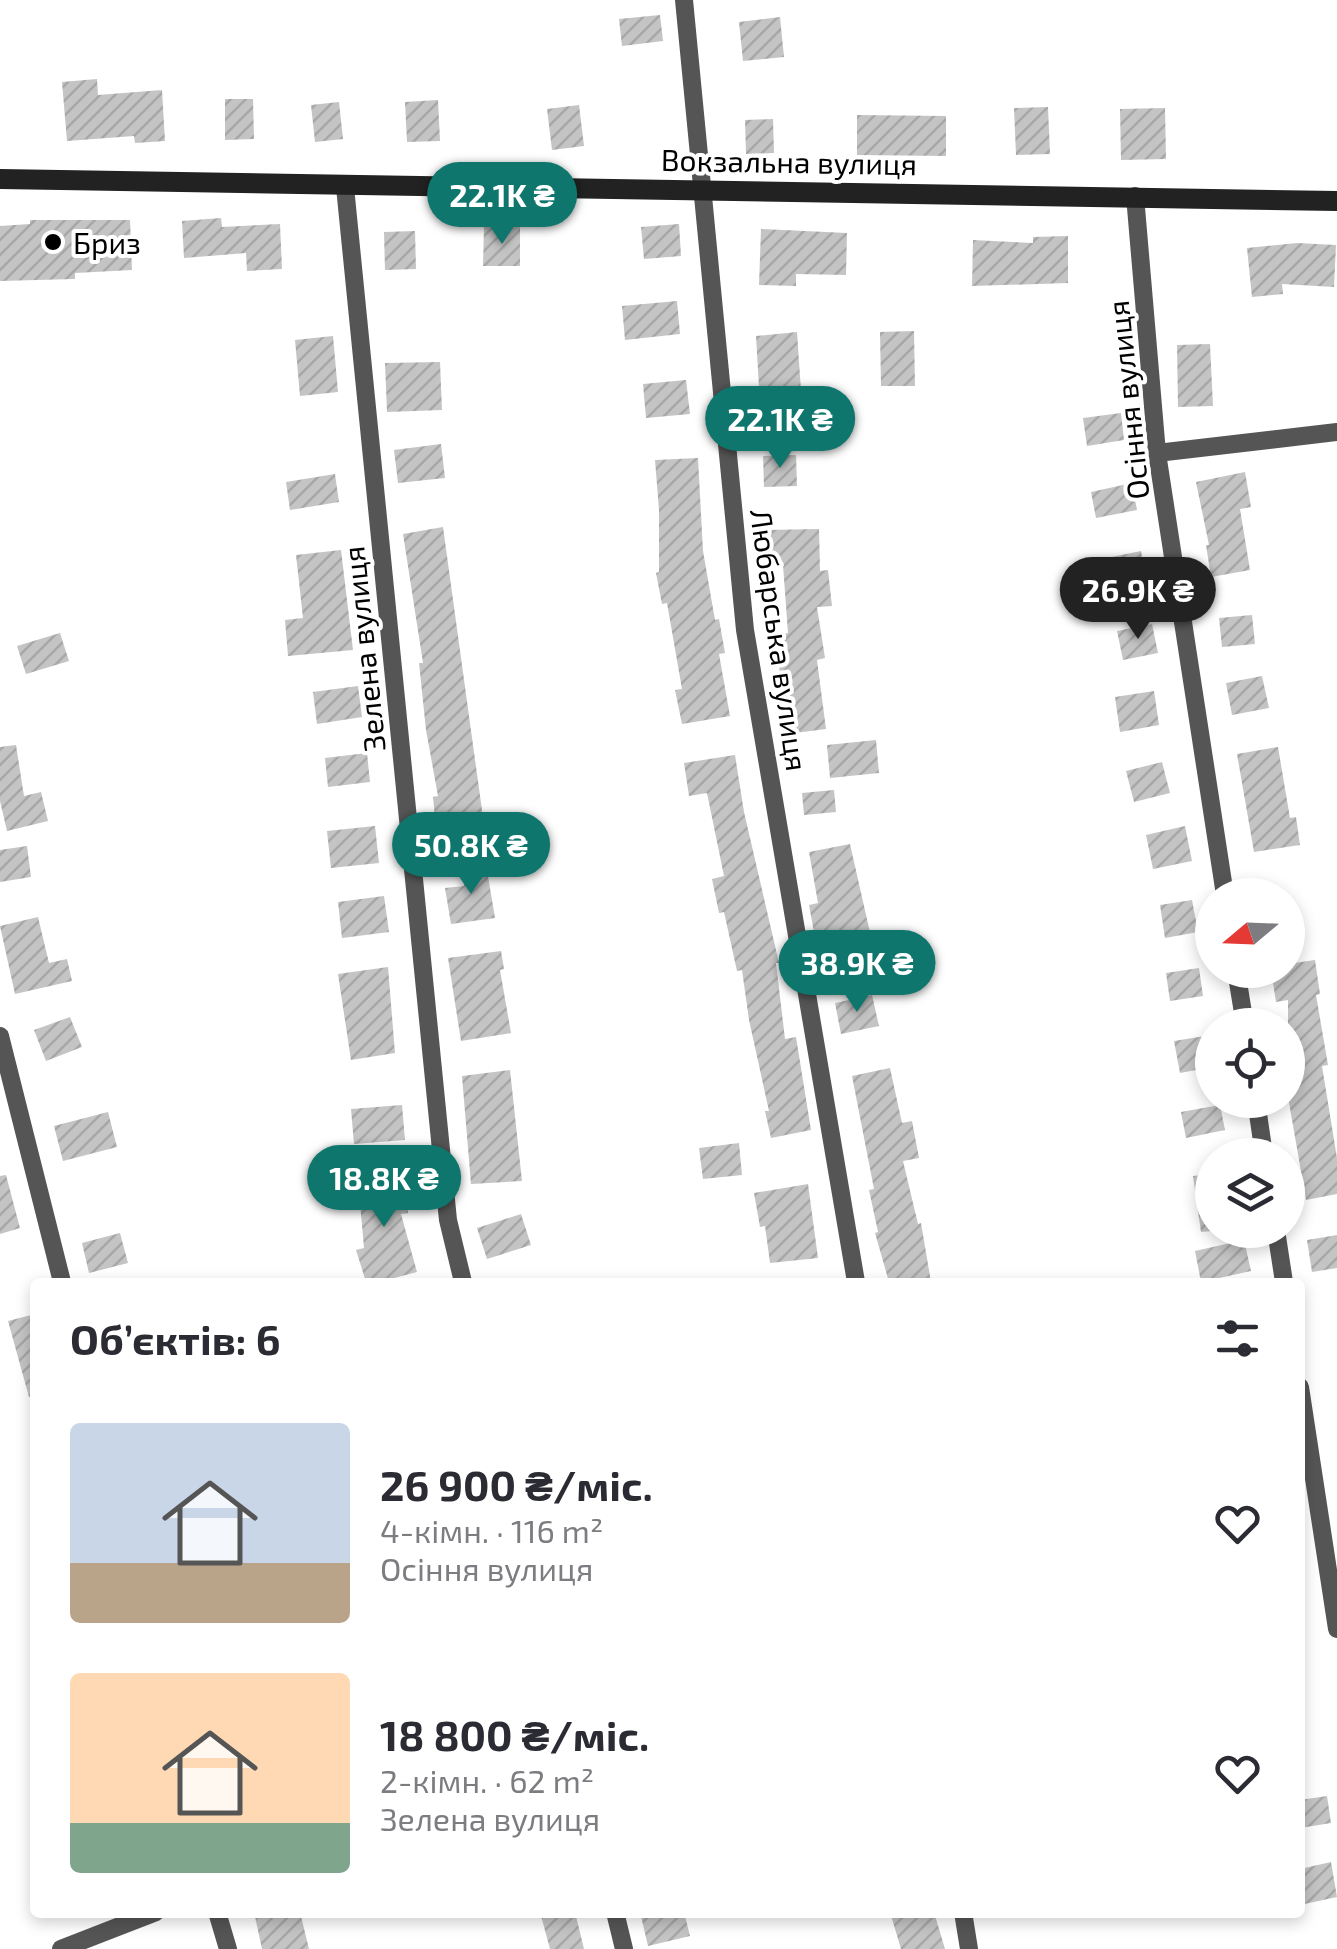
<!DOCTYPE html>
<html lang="uk">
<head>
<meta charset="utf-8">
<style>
  :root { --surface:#fff; --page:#f2f2f3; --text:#2b2b33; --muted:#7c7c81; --accent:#0f766e }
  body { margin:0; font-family:"Exo 2",sans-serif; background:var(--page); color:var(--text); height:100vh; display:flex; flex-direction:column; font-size:38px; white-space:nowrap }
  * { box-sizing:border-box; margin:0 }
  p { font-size:32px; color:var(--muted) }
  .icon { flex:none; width:55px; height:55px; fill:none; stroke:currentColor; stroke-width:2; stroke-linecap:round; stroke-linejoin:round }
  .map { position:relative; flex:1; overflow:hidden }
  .sheet { position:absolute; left:30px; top:1278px; width:1275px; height:640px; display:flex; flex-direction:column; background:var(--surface); border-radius:10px; box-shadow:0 5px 15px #0003 }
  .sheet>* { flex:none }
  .needle { width:65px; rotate:251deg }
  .fabs { position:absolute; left:1195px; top:878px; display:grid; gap:20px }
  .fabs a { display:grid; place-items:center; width:110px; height:110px; border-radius:50%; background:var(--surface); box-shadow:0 5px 15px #0003; font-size:50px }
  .price { position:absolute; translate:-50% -85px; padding:0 22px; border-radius:35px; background:var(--accent); color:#fff; font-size:32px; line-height:65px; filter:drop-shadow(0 2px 5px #0008) }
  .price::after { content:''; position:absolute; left:50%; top:60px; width:30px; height:22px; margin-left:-15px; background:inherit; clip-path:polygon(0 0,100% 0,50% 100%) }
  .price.on { background:#222; color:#fff }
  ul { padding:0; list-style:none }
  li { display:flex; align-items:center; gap:30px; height:250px; padding:0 40px }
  li span { display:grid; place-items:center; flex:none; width:280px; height:200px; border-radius:10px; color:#555 }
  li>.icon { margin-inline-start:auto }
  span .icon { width:120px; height:120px; fill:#fffc; stroke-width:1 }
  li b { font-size:42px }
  h2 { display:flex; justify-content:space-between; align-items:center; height:120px; padding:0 40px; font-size:42px }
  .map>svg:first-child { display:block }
</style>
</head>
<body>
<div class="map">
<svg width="1337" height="1949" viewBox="0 0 1337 1949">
  <defs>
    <pattern id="building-hatch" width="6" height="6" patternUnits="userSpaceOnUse" patternTransform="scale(2.5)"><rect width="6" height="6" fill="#c4c4c4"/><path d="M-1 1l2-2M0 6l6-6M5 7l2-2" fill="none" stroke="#a7a7a7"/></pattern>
  </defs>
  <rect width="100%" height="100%" fill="#fff"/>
  <!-- building -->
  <path fill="url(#building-hatch)" d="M 660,15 L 663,41 L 622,46 L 619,19 Z
    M 780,17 L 784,57 L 743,61 L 739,22 Z
    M 97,79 L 98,95 L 162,90 L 165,141 L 135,143 L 134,136 L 67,141 L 62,82 Z
    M 225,99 L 253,99 L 254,139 L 225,140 Z
    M 438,100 L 440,141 L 407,142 L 405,102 Z
    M 339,102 L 343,139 L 315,142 L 311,105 Z
    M 579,105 L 584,146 L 552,150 L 547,109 Z
    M 1048,107 L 1050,154 L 1016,155 L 1014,108 Z
    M 1165,108 L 1166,159 L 1121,160 L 1120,109 Z
    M 857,115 L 946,116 L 946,156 L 857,155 Z
    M 773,119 L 774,153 L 746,154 L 745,120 Z
    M 221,218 L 222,227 L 280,224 L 282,269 L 247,271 L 246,253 L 184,258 L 182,221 Z
    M 30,220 L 130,220 L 132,270 L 75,273 L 75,279 L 0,281 L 0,226 L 30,224 Z
    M 679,224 L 681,256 L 644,259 L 641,227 Z
    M 484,227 L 520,227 L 520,266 L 483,266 Z
    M 761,229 L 847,233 L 846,275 L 796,274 L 796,286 L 759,285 Z
    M 415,231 L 416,269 L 385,270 L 384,232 Z
    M 1068,236 L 1068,283 L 972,286 L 973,240 L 1033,243 L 1033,237 Z
    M 1297,243 L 1336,245 L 1334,287 L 1282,284 L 1283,294 L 1252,297 L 1247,248 Z
    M 677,301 L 680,334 L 625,340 L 622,306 Z
    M 914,331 L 915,386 L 881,386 L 880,332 Z
    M 797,332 L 801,391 L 811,390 L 813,418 L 761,421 L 756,336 Z
    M 333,336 L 338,392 L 300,396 L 295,340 Z
    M 1210,344 L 1213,406 L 1178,407 L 1177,345 Z
    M 440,362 L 442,410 L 387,412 L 385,363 Z
    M 686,380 L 690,414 L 646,418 L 643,384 Z
    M 1121,413 L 1124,440 L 1087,446 L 1083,418 Z
    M 441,444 L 445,478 L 398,483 L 394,450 Z
    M 796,455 L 797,486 L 764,487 L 763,456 Z
    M 698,458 L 703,551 L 715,620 L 719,619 L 725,653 L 719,654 L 730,716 L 682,724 L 675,690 L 682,689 L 667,603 L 662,604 L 656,573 L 659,572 L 659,510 L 655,460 Z
    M 1245,472 L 1251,507 L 1240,509 L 1250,570 L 1211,577 L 1206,545 L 1209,545 L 1196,482 Z
    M 335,474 L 339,502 L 290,510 L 286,482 Z
    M 1132,483 L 1137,510 L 1096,518 L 1091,492 Z
    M 443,527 L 485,832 L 437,837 L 433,797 L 438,796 L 426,730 L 419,663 L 423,663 L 403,534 Z
    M 819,529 L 820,571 L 828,570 L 832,606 L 817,607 L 825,658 L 817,660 L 826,729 L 787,734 L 779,666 L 776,666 L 772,635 L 788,633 L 783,565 L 766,565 L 765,530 Z
    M 341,550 L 353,650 L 288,656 L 285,620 L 303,618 L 296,555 Z
    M 1141,551 L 1147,583 L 1108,591 L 1102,559 Z
    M 1252,615 L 1255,644 L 1222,647 L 1219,618 Z
    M 1152,624 L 1158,653 L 1123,660 L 1117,631 Z
    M 60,633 L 69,661 L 26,674 L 17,646 Z
    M 1262,676 L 1269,708 L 1232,715 L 1226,683 Z
    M 358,686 L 362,717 L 317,724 L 313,692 Z
    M 1154,691 L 1159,725 L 1120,732 L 1115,697 Z
    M 876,740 L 879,773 L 830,778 L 827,745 Z
    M 16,745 L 24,796 L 41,792 L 48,821 L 7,831 L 0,801 L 0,747 Z
    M 1278,747 L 1290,818 L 1296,817 L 1300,845 L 1254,852 L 1237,754 Z
    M 367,753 L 370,782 L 328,787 L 325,758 Z
    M 735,755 L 744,812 L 779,963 L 776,963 L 785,1039 L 796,1037 L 811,1130 L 771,1138 L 765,1111 L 769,1111 L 749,1020 L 742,970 L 737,971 L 724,912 L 719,913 L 712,879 L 724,876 L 707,793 L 689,796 L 684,763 Z
    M 1162,762 L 1170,793 L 1134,802 L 1126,771 Z
    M 834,790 L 836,812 L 804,815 L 802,793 Z
    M 375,826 L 379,863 L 331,868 L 327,831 Z
    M 1185,826 L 1192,861 L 1153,869 L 1146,835 Z
    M 850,844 L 871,937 L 880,936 L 884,958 L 838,965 L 834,939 L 816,943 L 809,905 L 818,903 L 809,852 Z
    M 27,846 L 31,877 L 0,882 L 0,850 Z
    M 486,864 L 495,918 L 451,924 L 445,888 L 464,886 L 462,868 Z
    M 384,896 L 389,932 L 342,938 L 338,902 Z
    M 1192,900 L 1198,932 L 1165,938 L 1160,905 Z
    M 38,917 L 49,963 L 67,959 L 72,981 L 15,994 L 0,926 Z
    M 501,951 L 504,969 L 500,970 L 511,1033 L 461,1041 L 448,958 Z
    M 1315,960 L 1320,994 L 1316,995 L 1328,1065 L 1322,1066 L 1337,1158 L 1337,1194 L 1306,1200 L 1288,1097 L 1288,1000 L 1276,1002 L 1271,970 L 1288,970 L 1288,964 Z
    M 388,967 L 395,1053 L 351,1060 L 338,974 Z
    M 1199,968 L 1203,996 L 1170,1001 L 1166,973 Z
    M 872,995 L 879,1026 L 841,1034 L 835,1003 Z
    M 70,1017 L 82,1047 L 46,1061 L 34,1030 Z
    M 1211,1035 L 1212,1067 L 1180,1073 L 1174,1041 Z
    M 890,1068 L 902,1123 L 912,1121 L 919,1158 L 903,1161 L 918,1224 L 921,1223 L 931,1282 L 889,1282 L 875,1233 L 878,1232 L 869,1190 L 874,1189 L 852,1076 Z
    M 510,1070 L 522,1181 L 471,1184 L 462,1076 Z
    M 402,1105 L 405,1140 L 354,1144 L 351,1109 Z
    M 1220,1105 L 1225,1130 L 1186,1138 L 1181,1112 Z
    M 108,1112 L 117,1147 L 63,1161 L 54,1126 Z
    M 739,1143 L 742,1175 L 703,1179 L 699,1148 Z
    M 1212,1174 L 1212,1231 L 1201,1232 L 1193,1176 Z
    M 6,1175 L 20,1228 L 0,1234 L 0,1176 Z
    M 405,1177 L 408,1213 L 401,1214 L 417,1272 L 379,1282 L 366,1282 L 356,1250 L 364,1248 L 358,1180 Z
    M 808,1184 L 818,1258 L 770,1263 L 765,1226 L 760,1227 L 754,1193 Z
    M 521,1214 L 531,1245 L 487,1259 L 477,1228 Z
    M 120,1233 L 128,1263 L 89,1273 L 82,1243 Z
    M 1337,1235 L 1337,1268 L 1312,1272 L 1307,1240 Z
    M 1244,1240 L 1251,1271 L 1201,1282 L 1195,1251 Z
    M 35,1314 L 35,1396 L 29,1397 L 8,1321 Z
    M 1327,1796 L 1331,1823 L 1300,1828 L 1300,1800 Z
    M 1331,1862 L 1337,1897 L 1300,1905 L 1300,1869 Z
    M 254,1912 L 300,1912 L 309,1949 L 262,1949 Z
    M 540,1912 L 575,1912 L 584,1949 L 550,1949 Z
    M 640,1912 L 684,1912 L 690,1936 L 648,1946 Z
    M 890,1912 L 934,1912 L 945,1949 L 901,1949 Z"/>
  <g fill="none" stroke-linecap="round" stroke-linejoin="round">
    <!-- minor -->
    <path stroke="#555" stroke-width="18" d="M 684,0 L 745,630 L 856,1282
      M 345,187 L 448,1220 L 463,1282
      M 1135,196 L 1157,453 L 1225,895
      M 1157,453 L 1337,432
      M 1236,970 L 1245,1025
      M 0,1036 L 62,1282
      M 1256,1100 L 1264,1155
      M 1276,1230 L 1284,1282
      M 1300,1387 L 1337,1629
      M 217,1912 L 228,1949
      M 615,1912 L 624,1949
      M 963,1912 L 969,1949
      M 61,1949 L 156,1912"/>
    <!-- secondary -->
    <path stroke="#222" stroke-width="20" d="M 0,179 L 1337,201"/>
  </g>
  <!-- markers -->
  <circle fill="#000" stroke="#fff" stroke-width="4" cx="53" cy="242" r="10"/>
  <g text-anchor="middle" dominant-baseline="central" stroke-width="8" stroke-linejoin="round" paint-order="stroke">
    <!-- street labels -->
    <g font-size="30" fill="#000" stroke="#fff">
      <text transform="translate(789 161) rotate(1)">Вокзальна вулиця</text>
      <text transform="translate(1127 400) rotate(-96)">Осіння вулиця</text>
      <text transform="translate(780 640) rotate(82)">Любарська вулиця</text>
      <text transform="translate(363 649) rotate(-96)">Зелена вулиця</text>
    </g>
    <!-- poi labels -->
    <g font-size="30" fill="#000" stroke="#fff" text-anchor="start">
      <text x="73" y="242">Бриз</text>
    </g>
  </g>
</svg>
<div class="fabs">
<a><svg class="needle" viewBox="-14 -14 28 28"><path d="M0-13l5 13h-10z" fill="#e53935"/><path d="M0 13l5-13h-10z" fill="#7c7c81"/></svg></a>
<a><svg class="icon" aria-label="locate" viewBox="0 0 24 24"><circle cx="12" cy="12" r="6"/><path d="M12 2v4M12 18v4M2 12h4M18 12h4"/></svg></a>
<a><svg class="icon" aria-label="layers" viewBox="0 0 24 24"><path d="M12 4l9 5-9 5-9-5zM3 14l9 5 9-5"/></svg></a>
</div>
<b class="price" style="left:502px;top:247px">22.1K ₴</b>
<b class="price" style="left:780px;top:471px">22.1K ₴</b>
<b class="price on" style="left:1138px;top:642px">26.9K ₴</b>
<b class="price" style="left:471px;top:897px">50.8K ₴</b>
<b class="price" style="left:857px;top:1015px">38.9K ₴</b>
<b class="price" style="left:384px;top:1230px">18.8K ₴</b>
<section class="sheet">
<h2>Об’єктів: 6<svg class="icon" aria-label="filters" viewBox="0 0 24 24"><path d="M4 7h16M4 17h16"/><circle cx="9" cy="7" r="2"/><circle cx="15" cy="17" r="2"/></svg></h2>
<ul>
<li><span style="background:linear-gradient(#c9d6e8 70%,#b9a48a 0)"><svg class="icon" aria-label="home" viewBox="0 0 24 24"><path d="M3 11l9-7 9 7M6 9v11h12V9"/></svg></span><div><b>26 900 ₴/міс.</b><p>4-кімн. · 116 m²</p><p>Осіння вулиця</p></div><svg class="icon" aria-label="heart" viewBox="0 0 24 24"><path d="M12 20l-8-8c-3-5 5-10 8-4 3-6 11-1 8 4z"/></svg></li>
<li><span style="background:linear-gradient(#ffd9b3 75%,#7fa58c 0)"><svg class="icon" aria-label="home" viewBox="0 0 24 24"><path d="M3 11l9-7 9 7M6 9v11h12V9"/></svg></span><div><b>18 800 ₴/міс.</b><p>2-кімн. · 62 m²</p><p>Зелена вулиця</p></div><svg class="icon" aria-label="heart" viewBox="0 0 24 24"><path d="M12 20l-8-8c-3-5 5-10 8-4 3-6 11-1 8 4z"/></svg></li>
</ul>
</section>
</div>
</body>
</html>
